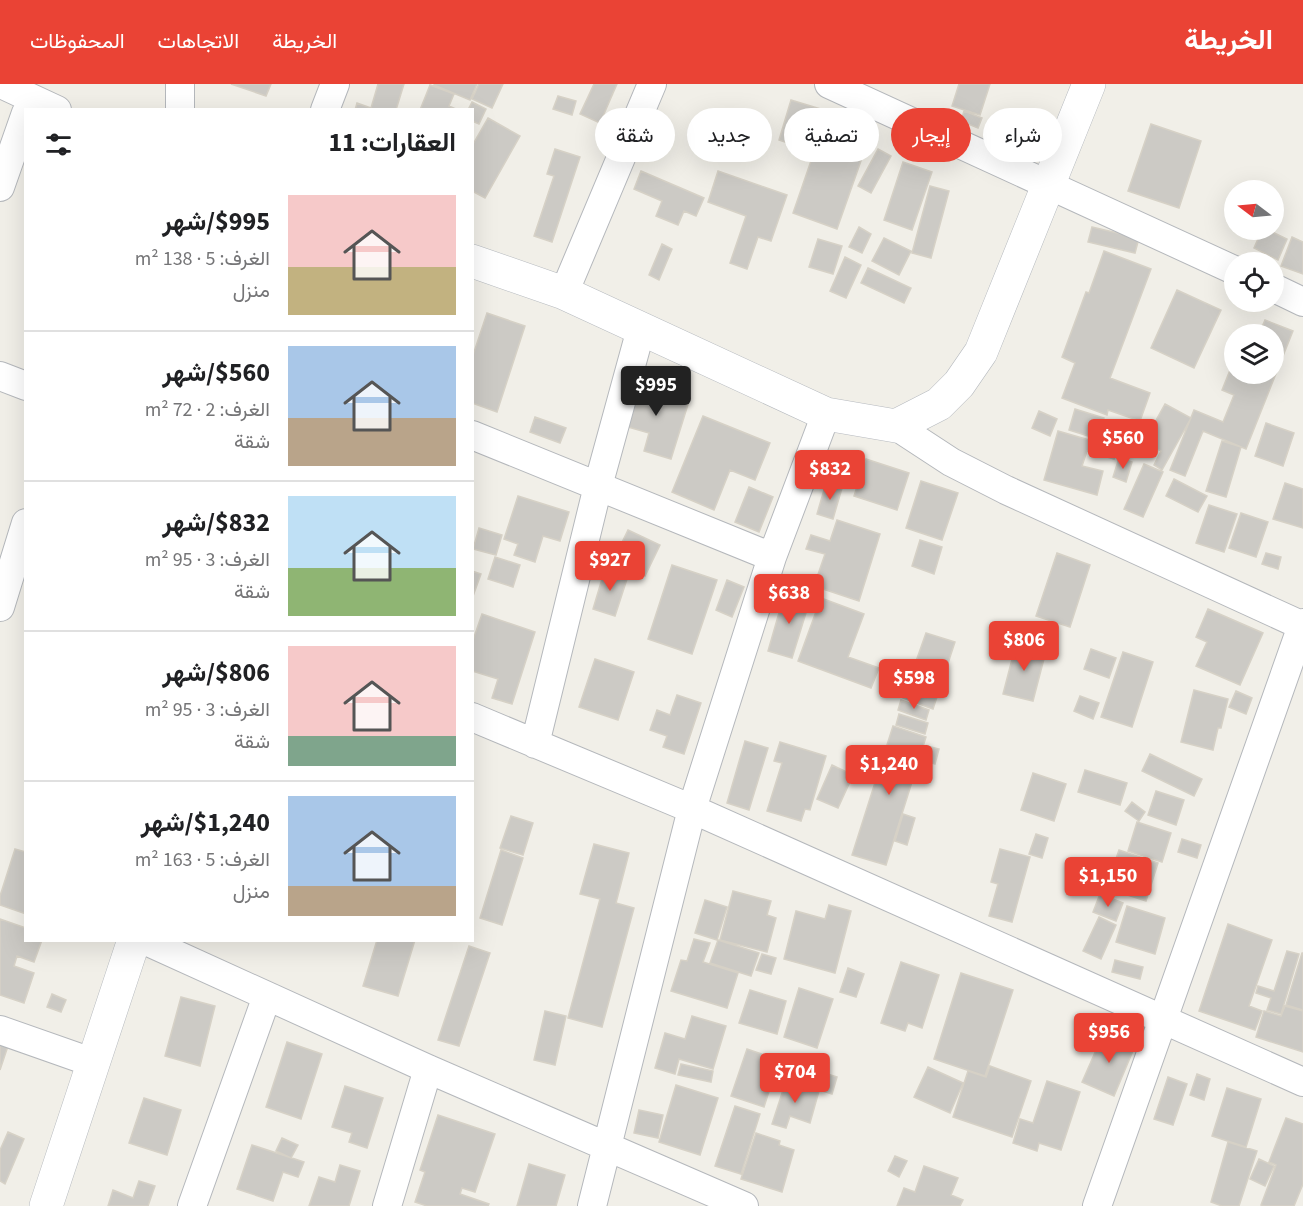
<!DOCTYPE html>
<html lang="ar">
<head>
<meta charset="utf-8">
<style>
  :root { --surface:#fff; --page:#f6f6f6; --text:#202124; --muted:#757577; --line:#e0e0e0; --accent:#ea4335 }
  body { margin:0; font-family:"Source Sans 3",Vazirmatn,sans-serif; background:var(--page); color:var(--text); direction:rtl; height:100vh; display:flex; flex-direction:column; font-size:22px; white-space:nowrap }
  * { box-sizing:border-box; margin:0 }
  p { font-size:20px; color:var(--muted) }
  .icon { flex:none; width:33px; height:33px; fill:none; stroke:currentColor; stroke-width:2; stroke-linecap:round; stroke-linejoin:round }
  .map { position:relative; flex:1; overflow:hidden; direction:ltr }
  .drawer { position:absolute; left:24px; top:24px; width:450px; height:834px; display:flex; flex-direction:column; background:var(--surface); border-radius:0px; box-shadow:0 6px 24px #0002; direction:rtl }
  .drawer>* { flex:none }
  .top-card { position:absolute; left:492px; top:24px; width:570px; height:54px; direction:rtl; display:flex; gap:12px }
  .needle { width:39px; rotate:286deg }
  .tools { position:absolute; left:1224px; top:96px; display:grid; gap:12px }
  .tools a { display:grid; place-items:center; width:60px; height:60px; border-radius:50%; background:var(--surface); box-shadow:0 6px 24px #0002; font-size:30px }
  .price { position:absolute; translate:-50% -51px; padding:0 14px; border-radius:6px; background:var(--accent); color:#fff; font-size:20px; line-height:39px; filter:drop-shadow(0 2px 3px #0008) }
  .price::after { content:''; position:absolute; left:50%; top:36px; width:18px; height:14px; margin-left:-9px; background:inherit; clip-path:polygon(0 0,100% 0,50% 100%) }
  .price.selected { background:#222; color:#fff }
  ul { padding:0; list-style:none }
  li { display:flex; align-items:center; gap:18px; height:150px; padding:0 18px }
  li+li { border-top:2px solid var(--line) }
  li span { display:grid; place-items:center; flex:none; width:168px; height:120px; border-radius:0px; color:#555 }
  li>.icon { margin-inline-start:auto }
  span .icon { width:72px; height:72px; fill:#fffc; stroke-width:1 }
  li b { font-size:26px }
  h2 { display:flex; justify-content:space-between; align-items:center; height:72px; padding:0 18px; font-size:26px }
  .chip { padding:0 21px; border-radius:27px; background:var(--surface); box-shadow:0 6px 24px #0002; font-size:21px; line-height:54px }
  .chip.selected { background:var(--accent); color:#fff }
  header { display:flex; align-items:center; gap:36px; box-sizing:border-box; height:84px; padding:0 30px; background:var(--accent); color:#fff }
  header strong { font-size:28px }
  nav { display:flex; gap:33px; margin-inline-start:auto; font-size:21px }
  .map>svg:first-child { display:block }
</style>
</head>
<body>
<header>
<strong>الخريطة</strong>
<nav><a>الخريطة</a><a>الاتجاهات</a><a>المحفوظات</a></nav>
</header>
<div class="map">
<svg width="1303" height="1122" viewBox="0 0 1303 1122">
  <rect width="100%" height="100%" fill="#f1efe8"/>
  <!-- building -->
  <path fill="#cccac5" stroke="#d6d1c6" stroke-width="1.5" d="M 231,0 L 271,0 L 266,12 Z
    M 377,0 L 404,0 L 396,26 L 355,26 L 357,19 L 371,24 L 378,0 Z
    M 435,0 L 477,0 L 470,16 L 434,1 Z
    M 479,0 L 503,0 L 492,24 L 472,15 Z
    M 594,0 L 617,0 L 600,39 L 580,30 Z
    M 959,0 L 990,0 L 980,31 L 952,22 Z
    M 430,1 L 454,10 L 449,22 L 458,26 L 420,26 Z
    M 558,12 L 576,17 L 572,31 L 553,25 Z
    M 791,16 L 824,26 L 812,67 L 779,56 Z
    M 472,18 L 486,25 L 479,40 L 472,37 L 472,26 L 468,26 Z
    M 964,27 L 982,34 L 978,44 L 961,37 Z
    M 488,34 L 520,52 L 485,114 L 472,107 L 472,62 Z
    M 1151,40 L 1201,57 L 1179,124 L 1128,107 Z
    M 823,42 L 868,57 L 837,145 L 793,129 Z
    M 555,65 L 580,73 L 552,158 L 534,152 L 554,92 L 547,90 Z
    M 878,65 L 891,72 L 871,109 L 858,102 Z
    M 903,78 L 932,88 L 912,146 L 884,136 Z
    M 641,87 L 704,114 L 696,132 L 684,127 L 678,141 L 656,132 L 662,117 L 634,105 Z
    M 718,87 L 787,111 L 771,157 L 758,153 L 747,185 L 730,179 L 746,132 L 708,118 Z
    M 930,102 L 949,107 L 931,174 L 912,169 Z
    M 859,143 L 871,150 L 862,169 L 849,163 Z
    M 1092,143 L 1139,154 L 1135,169 L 1088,158 Z
    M 1262,146 L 1268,146 L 1287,155 L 1278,176 L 1254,164 Z
    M 1292,153 L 1303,158 L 1303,190 L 1281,182 Z
    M 884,154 L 911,167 L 899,191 L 872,177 Z
    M 818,155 L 842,162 L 833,190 L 809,183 Z
    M 662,160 L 672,165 L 659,196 L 649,191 Z
    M 1104,167 L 1151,185 L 1110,294 L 1150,309 L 1140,337 L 1108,326 L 1107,331 L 1062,314 L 1075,279 L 1062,273 L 1086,208 L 1089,209 Z
    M 845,173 L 861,181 L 846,214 L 830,207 Z
    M 868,184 L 911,204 L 904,219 L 861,199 Z
    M 1177,206 L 1221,226 L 1194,284 L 1151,264 Z
    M 487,229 L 525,242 L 497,328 L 472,319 L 472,274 Z
    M 1265,236 L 1293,247 L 1246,365 L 1203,347 L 1185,392 L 1170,386 L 1194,326 L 1223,338 L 1234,311 L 1222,306 L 1234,276 L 1234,290 L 1274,290 L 1274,250 L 1259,250 Z
    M 634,298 L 690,314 L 671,375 L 644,367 L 649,349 L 621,341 Z
    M 1165,320 L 1191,334 L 1162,386 L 1154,381 L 1161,367 L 1144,358 Z
    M 1075,325 L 1104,334 L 1098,355 L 1069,346 Z
    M 1039,327 L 1057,335 L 1050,352 L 1032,344 Z
    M 703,332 L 770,359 L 755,396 L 730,386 L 714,426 L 672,408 Z
    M 535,333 L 566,344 L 560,359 L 530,348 Z
    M 1266,339 L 1294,349 L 1283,382 L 1255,372 Z
    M 1107,344 L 1122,349 L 1114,375 L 1087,367 L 1082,382 L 1103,387 L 1097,411 L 1044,396 L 1058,347 L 1103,360 Z
    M 1222,357 L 1241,363 L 1226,413 L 1206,407 Z
    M 1119,374 L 1132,378 L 1126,398 L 1113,393 Z
    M 866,375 L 909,389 L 897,426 L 854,412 Z
    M 1144,380 L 1163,388 L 1143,433 L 1124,425 Z
    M 1174,395 L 1207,412 L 1198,428 L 1166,412 Z
    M 921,397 L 958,409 L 942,456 L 906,444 Z
    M 826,399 L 842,404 L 833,435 L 817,430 Z
    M 1285,399 L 1303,405 L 1303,444 L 1273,435 Z
    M 749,403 L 773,413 L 759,448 L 735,438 Z
    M 518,412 L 569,428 L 560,457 L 543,452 L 535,478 L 514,471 L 518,460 L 504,455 Z
    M 1209,421 L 1237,430 L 1224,468 L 1196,459 Z
    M 1241,429 L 1268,438 L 1256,473 L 1229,464 Z
    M 837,436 L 880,450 L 859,517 L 814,502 L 825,470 L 806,465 L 811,451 L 830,457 Z
    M 479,444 L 502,451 L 496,471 L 473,465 Z
    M 628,446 L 660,461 L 645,492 L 613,477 Z
    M 920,456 L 942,463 L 934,490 L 912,482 Z
    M 1057,469 L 1090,481 L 1070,543 L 1036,532 Z
    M 1266,469 L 1281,473 L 1278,485 L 1262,480 Z
    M 495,473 L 520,481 L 513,503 L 488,495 Z
    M 672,481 L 717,496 L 692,570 L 648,555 Z
    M 605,485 L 628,492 L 615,532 L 593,525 Z
    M 472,487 L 481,490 L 472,515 Z
    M 727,496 L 744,503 L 732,533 L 716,526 Z
    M 785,508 L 810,516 L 792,574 L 768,567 Z
    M 821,514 L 864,530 L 848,573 L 879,584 L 871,604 L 798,577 Z
    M 1208,525 L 1263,549 L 1240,601 L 1196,582 L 1207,558 L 1196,553 Z
    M 482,530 L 535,548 L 512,620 L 492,614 L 498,595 L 472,587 L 472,559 Z
    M 926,549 L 955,558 L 933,625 L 903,614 Z
    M 1016,560 L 1046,567 L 1033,617 L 1003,610 Z
    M 1091,565 L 1116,574 L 1109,594 L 1084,585 Z
    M 1123,568 L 1153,578 L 1132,643 L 1101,633 Z
    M 595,575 L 634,588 L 618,636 L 579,623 Z
    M 1194,606 L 1228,615 L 1221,644 L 1218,644 L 1213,666 L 1181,658 Z
    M 1236,607 L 1252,614 L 1246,630 L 1229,623 Z
    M 677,611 L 701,619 L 684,670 L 663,663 L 667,652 L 650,646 L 657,626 L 670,631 Z
    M 1080,612 L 1099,619 L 1093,635 L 1074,627 Z
    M 901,616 L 929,626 L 926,636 L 898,626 Z
    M 899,630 L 928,639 L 925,650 L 896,641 Z
    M 893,642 L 926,653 L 886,781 L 852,771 Z
    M 745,657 L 768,664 L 749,726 L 727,719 Z
    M 780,658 L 826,672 L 810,726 L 805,725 L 801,737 L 767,727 L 782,679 L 774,677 Z
    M 927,662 L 939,665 L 935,680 L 923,676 Z
    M 1150,670 L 1202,695 L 1194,712 L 1142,687 Z
    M 832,681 L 853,691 L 838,724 L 817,715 Z
    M 1085,686 L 1127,699 L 1120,721 L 1078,708 Z
    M 1033,689 L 1066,700 L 1054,737 L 1021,726 Z
    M 1156,707 L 1184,716 L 1176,741 L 1148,731 Z
    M 1132,718 L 1145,728 L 1139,737 L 1125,727 Z
    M 903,730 L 915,734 L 907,761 L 895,757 Z
    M 511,732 L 533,739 L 523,771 L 500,764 Z
    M 1137,738 L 1171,749 L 1162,778 L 1128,767 Z
    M 1036,750 L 1048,754 L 1042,774 L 1029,770 Z
    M 1182,755 L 1201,761 L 1197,774 L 1178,768 Z
    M 594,760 L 629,769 L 616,819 L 634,824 L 602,943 L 568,934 L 600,815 L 580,810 Z
    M 15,765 L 26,768 L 26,830 L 0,821 L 0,812 Z
    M 1000,765 L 1030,773 L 1012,838 L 989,832 L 998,800 L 991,798 Z
    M 501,766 L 523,774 L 502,841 L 480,834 Z
    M 1119,766 L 1158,779 L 1146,817 L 1106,804 Z
    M 733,807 L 771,817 L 767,831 L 776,834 L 767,868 L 720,856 Z
    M 1100,810 L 1123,819 L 1116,837 L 1093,828 Z
    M 705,816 L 727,823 L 717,856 L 695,849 Z
    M 829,821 L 851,827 L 835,889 L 784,875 L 796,827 L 825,835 Z
    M 1127,822 L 1165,834 L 1155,870 L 1116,858 Z
    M 1099,833 L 1116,841 L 1101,875 L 1083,867 Z
    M 0,835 L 26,844 L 26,856 L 42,856 L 34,878 L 17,872 L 14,882 L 34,889 L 24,919 L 0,911 Z
    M 1228,840 L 1272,856 L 1249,922 L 1262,927 L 1255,946 L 1199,927 Z
    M 694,855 L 710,859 L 703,878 L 738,889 L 727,924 L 671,907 L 681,876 L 687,877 Z
    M 377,856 L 415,856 L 398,912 L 363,902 Z
    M 718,856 L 759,869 L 751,892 L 710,879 Z
    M 469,862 L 490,869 L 459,962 L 438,956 Z
    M 1287,867 L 1299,870 L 1281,930 L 1267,926 L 1271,914 L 1256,909 L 1258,902 L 1274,907 Z
    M 1302,869 L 1303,869 L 1303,926 L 1286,921 Z
    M 762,870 L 776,874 L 771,890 L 756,886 Z
    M 1115,876 L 1143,883 L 1140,895 L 1112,888 Z
    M 901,878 L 939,891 L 922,944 L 908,939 L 905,947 L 881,939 Z
    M 848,884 L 864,890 L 856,913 L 840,908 Z
    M 961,889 L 1013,906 L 985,992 L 934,975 Z
    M 799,904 L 833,915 L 817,964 L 784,953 Z
    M 750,906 L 786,917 L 777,950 L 739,939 Z
    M 52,910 L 66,916 L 61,928 L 47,923 Z
    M 181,913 L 215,922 L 200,982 L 165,972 Z
    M 1285,922 L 1303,927 L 1303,968 L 1256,953 L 1264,927 L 1281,932 Z
    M 545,927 L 566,932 L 555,981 L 534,976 Z
    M 692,932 L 726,942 L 713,985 L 679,975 L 675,990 L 655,984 L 665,949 L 685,955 Z
    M 1104,948 L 1135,962 L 1114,1012 L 1082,998 Z
    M 0,949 L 11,953 L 0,986 Z
    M 287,958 L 322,970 L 301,1035 L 266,1023 Z
    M 747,965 L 779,976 L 764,1023 L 731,1012 Z
    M 790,978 L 837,993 L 832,1010 L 785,995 Z
    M 681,980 L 713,987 L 711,998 L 678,991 Z
    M 990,982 L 1031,997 L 1012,1053 L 953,1033 L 968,987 L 986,993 Z
    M 928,983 L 963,999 L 950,1029 L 914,1013 Z
    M 1197,990 L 1210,995 L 1204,1016 L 1190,1011 Z
    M 1168,993 L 1187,1000 L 1173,1041 L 1154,1035 Z
    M 786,997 L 819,1007 L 810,1039 L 790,1032 L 786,1044 L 772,1040 Z
    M 1047,997 L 1080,1008 L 1061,1066 L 1039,1059 L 1037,1067 L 1013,1059 L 1020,1035 L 1033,1039 Z
    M 676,1001 L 718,1014 L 700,1071 L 659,1058 Z
    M 345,1002 L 383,1014 L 367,1064 L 349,1058 L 352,1049 L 332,1043 Z
    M 1227,1004 L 1261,1015 L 1246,1063 L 1212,1052 Z
    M 144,1014 L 181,1026 L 167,1071 L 129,1059 Z
    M 735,1022 L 760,1030 L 741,1090 L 715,1082 Z
    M 639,1026 L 663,1031 L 658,1054 L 634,1049 Z
    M 438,1031 L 495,1050 L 475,1108 L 462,1104 L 460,1110 L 489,1120 L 488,1122 L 427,1122 L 415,1118 L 425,1088 L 420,1086 Z
    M 1286,1034 L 1303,1040 L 1303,1100 L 1294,1122 L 1265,1122 L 1261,1121 L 1276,1081 L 1269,1078 Z
    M 8,1048 L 24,1055 L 5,1100 L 0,1097 L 0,1066 Z
    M 756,1049 L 780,1057 L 779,1061 L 794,1066 L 782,1108 L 741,1095 Z
    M 282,1054 L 298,1061 L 291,1074 L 276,1067 Z
    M 1228,1058 L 1257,1067 L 1239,1122 L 1222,1122 L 1211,1118 Z
    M 252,1061 L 304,1078 L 298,1093 L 283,1088 L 273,1117 L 237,1105 Z
    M 895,1072 L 907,1077 L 899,1093 L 888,1087 Z
    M 1259,1075 L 1274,1082 L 1265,1102 L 1250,1095 Z
    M 529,1080 L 565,1091 L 556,1122 L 517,1122 Z
    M 340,1081 L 360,1087 L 349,1122 L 309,1122 L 319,1093 L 335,1098 Z
    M 924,1082 L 958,1094 L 951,1111 L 963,1116 L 960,1122 L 897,1122 L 904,1104 L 915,1108 Z
    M 139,1097 L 155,1102 L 148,1122 L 108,1122 L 113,1106 L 133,1114 Z"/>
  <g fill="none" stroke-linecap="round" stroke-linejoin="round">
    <!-- street casing -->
    <g stroke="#b5b8bc" stroke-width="30">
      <path id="street" d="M 1,0 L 57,26
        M 829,0 L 1234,186
        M 180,26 L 180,0
        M 325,26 L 335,0
        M 0,103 L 26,29
        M 1274,204 L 1303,218
        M 564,209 L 652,0
        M 0,292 L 26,302
        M 896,342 L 951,378 L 1006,406 L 1303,542
        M 472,351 L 772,473
        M 0,523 L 26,439
        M 472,633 L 692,725 L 1303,998
        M 535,660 L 598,402 L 641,245
        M 144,856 L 428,985 L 744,1122
        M 0,946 L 94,979
        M 192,1122 L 267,912
        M 387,1122 L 428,985
        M 592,1122 L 692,725 L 772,473 L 826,330
        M 1097,1122 L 1303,539"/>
    </g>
    <!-- secondary casing -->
    <g stroke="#b6babf" stroke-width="34">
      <path id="secondary" d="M 472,177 L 564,209 L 826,330 L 896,342 L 939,320 L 959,300 L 981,268 L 1089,0
        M 46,1122 L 134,856"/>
    </g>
    <!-- street -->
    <use href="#street" stroke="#fff" stroke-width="28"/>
    <!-- secondary -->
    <use href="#secondary" stroke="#fff" stroke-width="33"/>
  </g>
</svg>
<div class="tools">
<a><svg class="needle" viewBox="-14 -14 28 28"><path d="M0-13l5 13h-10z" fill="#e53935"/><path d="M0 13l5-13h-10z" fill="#757577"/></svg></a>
<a><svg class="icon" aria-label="locate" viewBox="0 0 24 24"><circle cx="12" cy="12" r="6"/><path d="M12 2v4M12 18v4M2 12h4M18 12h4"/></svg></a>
<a><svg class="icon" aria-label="layers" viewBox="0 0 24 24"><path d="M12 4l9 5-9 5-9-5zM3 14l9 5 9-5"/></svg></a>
</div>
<b class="price selected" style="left:656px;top:333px">$995</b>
<b class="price" style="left:1123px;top:386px">$560</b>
<b class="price" style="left:830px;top:417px">$832</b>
<b class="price" style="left:610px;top:508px">$927</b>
<b class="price" style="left:789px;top:541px">$638</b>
<b class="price" style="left:1024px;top:588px">$806</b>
<b class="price" style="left:914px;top:626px">$598</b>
<b class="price" style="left:889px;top:712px">$1,240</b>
<b class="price" style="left:1108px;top:824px">$1,150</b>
<b class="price" style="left:1109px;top:980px">$956</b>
<b class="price" style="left:795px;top:1020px">$704</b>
<div class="top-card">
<a class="chip">شراء</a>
<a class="chip selected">إيجار</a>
<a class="chip">تصفية</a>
<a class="chip">جديد</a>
<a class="chip">شقة</a>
</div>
<section class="drawer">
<h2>العقارات: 11<svg class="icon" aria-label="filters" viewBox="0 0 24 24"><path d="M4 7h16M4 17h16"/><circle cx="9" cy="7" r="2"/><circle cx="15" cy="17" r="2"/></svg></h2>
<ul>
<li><span style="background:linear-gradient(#f6c9c9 60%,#c2b280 0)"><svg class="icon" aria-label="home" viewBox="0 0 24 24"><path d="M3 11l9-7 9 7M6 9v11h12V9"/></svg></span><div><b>$995/شهر</b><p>الغرف: 5 · 138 m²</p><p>منزل</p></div></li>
<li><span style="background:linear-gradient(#a9c7e8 60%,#b9a48a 0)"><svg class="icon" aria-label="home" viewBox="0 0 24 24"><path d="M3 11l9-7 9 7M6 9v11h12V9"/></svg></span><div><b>$560/شهر</b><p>الغرف: 2 · 72 m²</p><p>شقة</p></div></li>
<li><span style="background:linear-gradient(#bfe0f5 60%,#8fb573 0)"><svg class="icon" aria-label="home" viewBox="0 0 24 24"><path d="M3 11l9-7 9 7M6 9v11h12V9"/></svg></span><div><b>$832/شهر</b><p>الغرف: 3 · 95 m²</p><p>شقة</p></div></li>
<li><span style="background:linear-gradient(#f6c9c9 75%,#7fa58c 0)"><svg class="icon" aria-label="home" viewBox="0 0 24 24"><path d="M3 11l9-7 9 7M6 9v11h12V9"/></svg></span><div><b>$806/شهر</b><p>الغرف: 3 · 95 m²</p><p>شقة</p></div></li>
<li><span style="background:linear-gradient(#a9c7e8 75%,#b9a48a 0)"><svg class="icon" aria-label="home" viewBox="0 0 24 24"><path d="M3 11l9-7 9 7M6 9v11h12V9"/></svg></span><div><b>$1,240/شهر</b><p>الغرف: 5 · 163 m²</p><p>منزل</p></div></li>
</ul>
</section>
</div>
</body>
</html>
